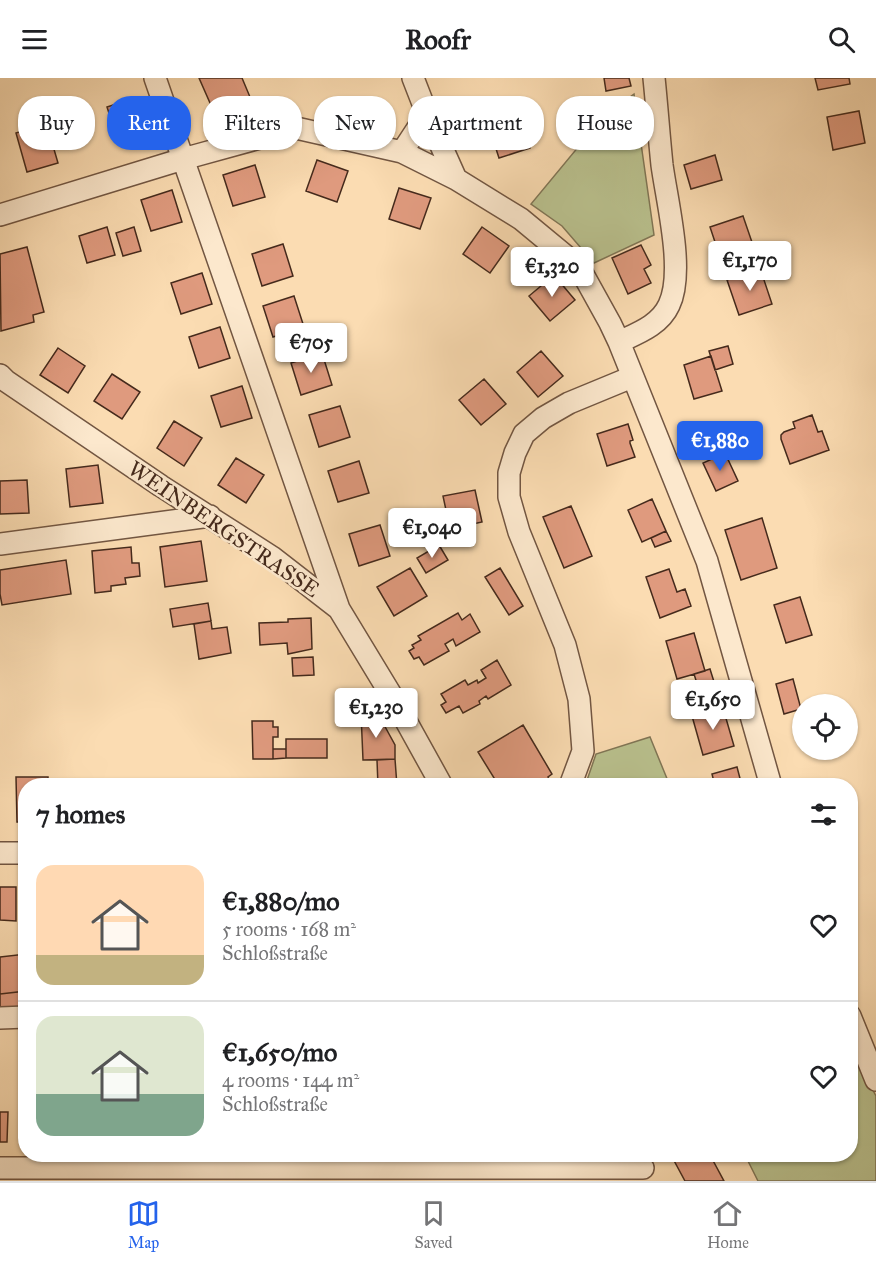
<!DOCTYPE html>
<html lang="en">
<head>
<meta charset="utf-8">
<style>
  :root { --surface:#fff; --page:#f2f2f2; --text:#202124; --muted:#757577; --line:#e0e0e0; --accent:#2563eb }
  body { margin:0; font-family:"IM FELL Great Primer",serif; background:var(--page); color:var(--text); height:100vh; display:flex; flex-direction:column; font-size:22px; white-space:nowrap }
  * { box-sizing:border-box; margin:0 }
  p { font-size:20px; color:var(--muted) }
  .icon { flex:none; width:33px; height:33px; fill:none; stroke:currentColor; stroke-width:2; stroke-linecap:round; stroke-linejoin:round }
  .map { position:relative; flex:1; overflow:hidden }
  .drawer { position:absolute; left:18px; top:700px; width:840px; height:384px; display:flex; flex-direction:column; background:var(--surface); border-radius:24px; box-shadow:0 2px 4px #0004 }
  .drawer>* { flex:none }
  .hud { position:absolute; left:18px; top:18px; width:840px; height:54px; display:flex; gap:12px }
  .fabs { position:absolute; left:792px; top:616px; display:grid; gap:12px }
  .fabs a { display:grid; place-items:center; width:66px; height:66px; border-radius:50%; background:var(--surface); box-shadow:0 2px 4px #0004; font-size:30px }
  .price { position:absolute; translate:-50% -51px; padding:0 14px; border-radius:6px; background:#fff; color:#222; font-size:20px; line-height:39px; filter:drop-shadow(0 2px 3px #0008) }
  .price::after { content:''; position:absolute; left:50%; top:36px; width:18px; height:14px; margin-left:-9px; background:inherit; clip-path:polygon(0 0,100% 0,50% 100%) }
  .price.active { background:var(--accent); color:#fff }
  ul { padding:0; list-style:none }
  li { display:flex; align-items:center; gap:18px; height:150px; padding:0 18px }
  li+li { border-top:2px solid var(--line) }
  li span { display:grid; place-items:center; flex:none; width:168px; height:120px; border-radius:18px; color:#555 }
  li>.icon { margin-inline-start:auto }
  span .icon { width:72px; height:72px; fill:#fffc; stroke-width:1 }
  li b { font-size:26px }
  h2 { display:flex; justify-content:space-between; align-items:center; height:72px; padding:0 18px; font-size:26px }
  .tag { padding:0 21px; border-radius:24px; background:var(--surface); box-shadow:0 2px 4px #0004; font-size:21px; line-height:54px }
  .tag.active { background:var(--accent); color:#fff }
  header { display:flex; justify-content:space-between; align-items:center; height:78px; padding:0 18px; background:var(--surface); font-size:27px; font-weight:700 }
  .dock { display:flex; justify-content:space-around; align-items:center; height:84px; border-top:2px solid var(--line); background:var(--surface); font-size:16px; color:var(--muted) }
  .dock a { display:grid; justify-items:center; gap:3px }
  .dock .active { color:var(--accent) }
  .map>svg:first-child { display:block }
</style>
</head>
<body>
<header><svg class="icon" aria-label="menu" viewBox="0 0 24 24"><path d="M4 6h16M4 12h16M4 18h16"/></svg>Roofr<svg class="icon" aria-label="search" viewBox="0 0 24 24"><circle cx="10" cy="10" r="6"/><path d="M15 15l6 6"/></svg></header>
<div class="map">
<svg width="876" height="1103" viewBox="0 0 876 1103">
  <rect width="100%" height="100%" fill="#fbdcb2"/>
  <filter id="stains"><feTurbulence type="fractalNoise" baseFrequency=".00333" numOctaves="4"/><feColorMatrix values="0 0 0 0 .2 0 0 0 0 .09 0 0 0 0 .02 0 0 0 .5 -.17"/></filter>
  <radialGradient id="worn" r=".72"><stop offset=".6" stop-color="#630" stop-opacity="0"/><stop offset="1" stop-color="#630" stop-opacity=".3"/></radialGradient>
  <!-- green -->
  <path fill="#bac28f" stroke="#807656" stroke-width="1.5" d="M 634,16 L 654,157 L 594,185 L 562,148 L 531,126 L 603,39 Z
    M 650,659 L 670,708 L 585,708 L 596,676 Z
    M 851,958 L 868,1003 L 876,1018 L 876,1103 L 758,1103 L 745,1077 L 850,1077 Z"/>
  <!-- building -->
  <path fill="#df9a7e" stroke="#452a1c" stroke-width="1.5" d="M 199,0 L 242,0 L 250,19 L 214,34 Z
    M 604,0 L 629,0 L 631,8 L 606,13 Z
    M 815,0 L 849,0 L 850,6 L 818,12 Z
    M 138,19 L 148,51 L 117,60 L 107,29 Z
    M 859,33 L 865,65 L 833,72 L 827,39 Z
    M 46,37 L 53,41 L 58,59 L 51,61 L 58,85 L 27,94 L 16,55 L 29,51 L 27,42 Z
    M 520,39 L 530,70 L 499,80 L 489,49 Z
    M 715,77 L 722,102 L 691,111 L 684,87 Z
    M 317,82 L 348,93 L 337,124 L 306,113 Z
    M 255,87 L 265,119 L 233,128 L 223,97 Z
    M 399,110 L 431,120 L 420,151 L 389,141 Z
    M 172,112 L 182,144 L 151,153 L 141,122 Z
    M 743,138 L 755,173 L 722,185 L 710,149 Z
    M 107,149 L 115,177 L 87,185 L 79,158 Z
    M 134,149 L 141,173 L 123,178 L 116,155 Z
    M 482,149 L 509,168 L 490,195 L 463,176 Z
    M 283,166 L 293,198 L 262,208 L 252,176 Z
    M 641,167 L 651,187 L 644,191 L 651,205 L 628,216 L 612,180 Z
    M 27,169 L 44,234 L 33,237 L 34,244 L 1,253 L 0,176 Z
    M 760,190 L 772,226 L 739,237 L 727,202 Z
    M 202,195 L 212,226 L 181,236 L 171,205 Z
    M 554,197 L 575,222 L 550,243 L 529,218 Z
    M 294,218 L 304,249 L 273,259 L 263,228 Z
    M 220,249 L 230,280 L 199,290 L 189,259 Z
    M 728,268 L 733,286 L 715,292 L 709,273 Z
    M 58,270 L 85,288 L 68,315 L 40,297 Z
    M 541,273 L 563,298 L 538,319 L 517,294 Z
    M 322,275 L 332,307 L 301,317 L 291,285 Z
    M 711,278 L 722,313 L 694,321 L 684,287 Z
    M 112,296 L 140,314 L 122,341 L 94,323 Z
    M 484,301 L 506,326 L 481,347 L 459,322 Z
    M 242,308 L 252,340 L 221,349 L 211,318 Z
    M 340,328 L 350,359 L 319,369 L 309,337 Z
    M 812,337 L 818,354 L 822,353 L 829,372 L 790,386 L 781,361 L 781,357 L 784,354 L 795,350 L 793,344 Z
    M 174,343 L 202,360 L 184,388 L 157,370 Z
    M 628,346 L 633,362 L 630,363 L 630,365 L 635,379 L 607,388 L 597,356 Z
    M 725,375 L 738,403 L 716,413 L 703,385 Z
    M 236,380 L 264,397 L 246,425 L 218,407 Z
    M 359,383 L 369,415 L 338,424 L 328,393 Z
    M 98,387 L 103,425 L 70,429 L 66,391 Z
    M 27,402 L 29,435 L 0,436 L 0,403 Z
    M 475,412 L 482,444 L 450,451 L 443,418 Z
    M 652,421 L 666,453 L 642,464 L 628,432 Z
    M 571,428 L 592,478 L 564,490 L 543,439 Z
    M 762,440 L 777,490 L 741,502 L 725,452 Z
    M 380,447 L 390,478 L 359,488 L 349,456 Z
    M 666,453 L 671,463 L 655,469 L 651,460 Z
    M 201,463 L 207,503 L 165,509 L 160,469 Z
    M 439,467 L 448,482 L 426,495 L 417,480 Z
    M 131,469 L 132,485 L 139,485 L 140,498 L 125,500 L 126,506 L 111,508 L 111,513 L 95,515 L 92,473 Z
    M 66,482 L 71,516 L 2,527 L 0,516 L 0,492 Z
    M 410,490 L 427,518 L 394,538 L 377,509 Z
    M 500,490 L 523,528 L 509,537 L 485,499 Z
    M 669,491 L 677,514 L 685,511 L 691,528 L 660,540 L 646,499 Z
    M 800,519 L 812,557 L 786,565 L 774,527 Z
    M 208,525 L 211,543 L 173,549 L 170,531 Z
    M 458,535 L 462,542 L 470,536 L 480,554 L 456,568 L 453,561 L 445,566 L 449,573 L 424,587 L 419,579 L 414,581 L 409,573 L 414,570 L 412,567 L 421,562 L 418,558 Z
    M 311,540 L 312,571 L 288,576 L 287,565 L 260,567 L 259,545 L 288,544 L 288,541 Z
    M 211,543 L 212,551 L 227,549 L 231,575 L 199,581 L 194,546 Z
    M 694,555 L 705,593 L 677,601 L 666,563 Z
    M 313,579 L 314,597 L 293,598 L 292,580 Z
    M 497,582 L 511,607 L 488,621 L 486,618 L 479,623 L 480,626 L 463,635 L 459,628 L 446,635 L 441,627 L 446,624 L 441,616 L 465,602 L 468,607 L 477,602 L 478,605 L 486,600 L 481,592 Z
    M 710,591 L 715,607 L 699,612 L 694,596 Z
    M 793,601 L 801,631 L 784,636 L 776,606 Z
    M 723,630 L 734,668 L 703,677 L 692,638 Z
    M 377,634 L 395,667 L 395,681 L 363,682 L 361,635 Z
    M 252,643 L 273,643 L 273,649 L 278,649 L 278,659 L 273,659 L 273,681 L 253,681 Z
    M 523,647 L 552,696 L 548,699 L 553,708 L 499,708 L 478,674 Z
    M 286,661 L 327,661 L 327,680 L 286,680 Z
    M 273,671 L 286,671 L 286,680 L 273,681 Z
    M 395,681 L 397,708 L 378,708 L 377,682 Z
    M 737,689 L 742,708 L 715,708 L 712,696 Z
    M 16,699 L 48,699 L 48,708 L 26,708 L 26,744 L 17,744 Z
    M 0,809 L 16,809 L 16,843 L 0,842 Z
    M 26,876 L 26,913 L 0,916 L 0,879 Z
    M 26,913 L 26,932 L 0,935 L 0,916 Z
    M 19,957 L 26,957 L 26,1001 L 19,1001 Z
    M 0,1034 L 8,1034 L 7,1064 L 0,1064 Z
    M 671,1077 L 710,1077 L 724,1103 L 685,1103 Z"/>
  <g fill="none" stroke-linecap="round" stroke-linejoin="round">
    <!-- minor casing -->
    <g stroke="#725642" stroke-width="24">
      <path id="minor" d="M 155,0 L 339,531
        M 413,0 L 427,36 L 456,101
        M 402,74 L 427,36
        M 0,137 L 183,81 L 296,50 L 402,74 L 456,101 L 521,141 L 579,189 L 610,245 L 619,264 L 707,483 L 771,708
        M 619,264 C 638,255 660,247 669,227 C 685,194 667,124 662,87 C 659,58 657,29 654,0
        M 0,297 L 6,303 L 161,408 L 272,479 L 339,531 L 396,625 L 442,708
        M 0,466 L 210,438
        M 570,708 L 583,673 L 579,621 L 565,567 L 519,454 L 509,419 L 509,395 L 515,375 L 524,356 L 543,340 L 569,325 L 632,299
        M 0,775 L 26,775
        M 850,938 L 876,1002
        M 0,940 L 26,939
        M 0,1090 L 643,1090"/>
    </g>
    <!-- minor -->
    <use href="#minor" stroke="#fce8cd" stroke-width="21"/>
  </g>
  <g text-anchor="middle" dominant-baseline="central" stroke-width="5" stroke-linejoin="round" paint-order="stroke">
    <!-- street labels -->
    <g font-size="22" fill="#452a1c" stroke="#fce8cd">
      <text transform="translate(224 451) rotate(34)">WEINBERGSTRASSE</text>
    </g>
  </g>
  <rect width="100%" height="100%" filter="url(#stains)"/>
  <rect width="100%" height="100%" fill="url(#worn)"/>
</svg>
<div class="fabs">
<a><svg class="icon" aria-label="locate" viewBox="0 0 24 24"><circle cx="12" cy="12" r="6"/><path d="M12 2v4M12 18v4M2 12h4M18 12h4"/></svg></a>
</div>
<b class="price" style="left:750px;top:214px">€1,170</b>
<b class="price" style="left:552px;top:220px">€1,320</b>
<b class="price" style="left:311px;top:296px">€705</b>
<b class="price active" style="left:720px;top:394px">€1,880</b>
<b class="price" style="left:432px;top:481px">€1,040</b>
<b class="price" style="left:713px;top:653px">€1,650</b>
<b class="price" style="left:376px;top:661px">€1,230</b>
<div class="hud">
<a class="tag">Buy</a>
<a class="tag active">Rent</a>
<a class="tag">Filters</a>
<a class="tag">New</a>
<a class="tag">Apartment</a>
<a class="tag">House</a>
</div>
<section class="drawer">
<h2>7 homes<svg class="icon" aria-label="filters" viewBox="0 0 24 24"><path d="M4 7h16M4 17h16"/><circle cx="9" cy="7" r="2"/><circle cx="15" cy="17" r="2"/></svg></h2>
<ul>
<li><span style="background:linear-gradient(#ffd9b3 75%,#c2b280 0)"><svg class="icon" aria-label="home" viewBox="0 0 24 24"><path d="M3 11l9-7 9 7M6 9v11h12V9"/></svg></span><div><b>€1,880/mo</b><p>5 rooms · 168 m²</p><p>Schloßstraße</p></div><svg class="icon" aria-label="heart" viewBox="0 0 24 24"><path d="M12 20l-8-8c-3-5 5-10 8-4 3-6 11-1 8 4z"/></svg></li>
<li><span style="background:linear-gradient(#dfe7d0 65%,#7fa58c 0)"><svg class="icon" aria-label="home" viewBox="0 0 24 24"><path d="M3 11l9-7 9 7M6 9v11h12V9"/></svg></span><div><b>€1,650/mo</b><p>4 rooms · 144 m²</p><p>Schloßstraße</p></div><svg class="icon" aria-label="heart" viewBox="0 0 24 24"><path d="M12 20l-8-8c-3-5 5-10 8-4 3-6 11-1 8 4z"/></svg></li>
</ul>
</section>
</div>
<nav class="dock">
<a class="active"><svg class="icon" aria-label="map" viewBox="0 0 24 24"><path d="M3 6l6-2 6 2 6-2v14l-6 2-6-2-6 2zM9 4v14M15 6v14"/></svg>Map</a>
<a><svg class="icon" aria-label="saved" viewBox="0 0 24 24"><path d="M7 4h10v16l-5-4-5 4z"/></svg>Saved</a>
<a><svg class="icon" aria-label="home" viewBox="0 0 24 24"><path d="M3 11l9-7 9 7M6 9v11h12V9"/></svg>Home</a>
</nav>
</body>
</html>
